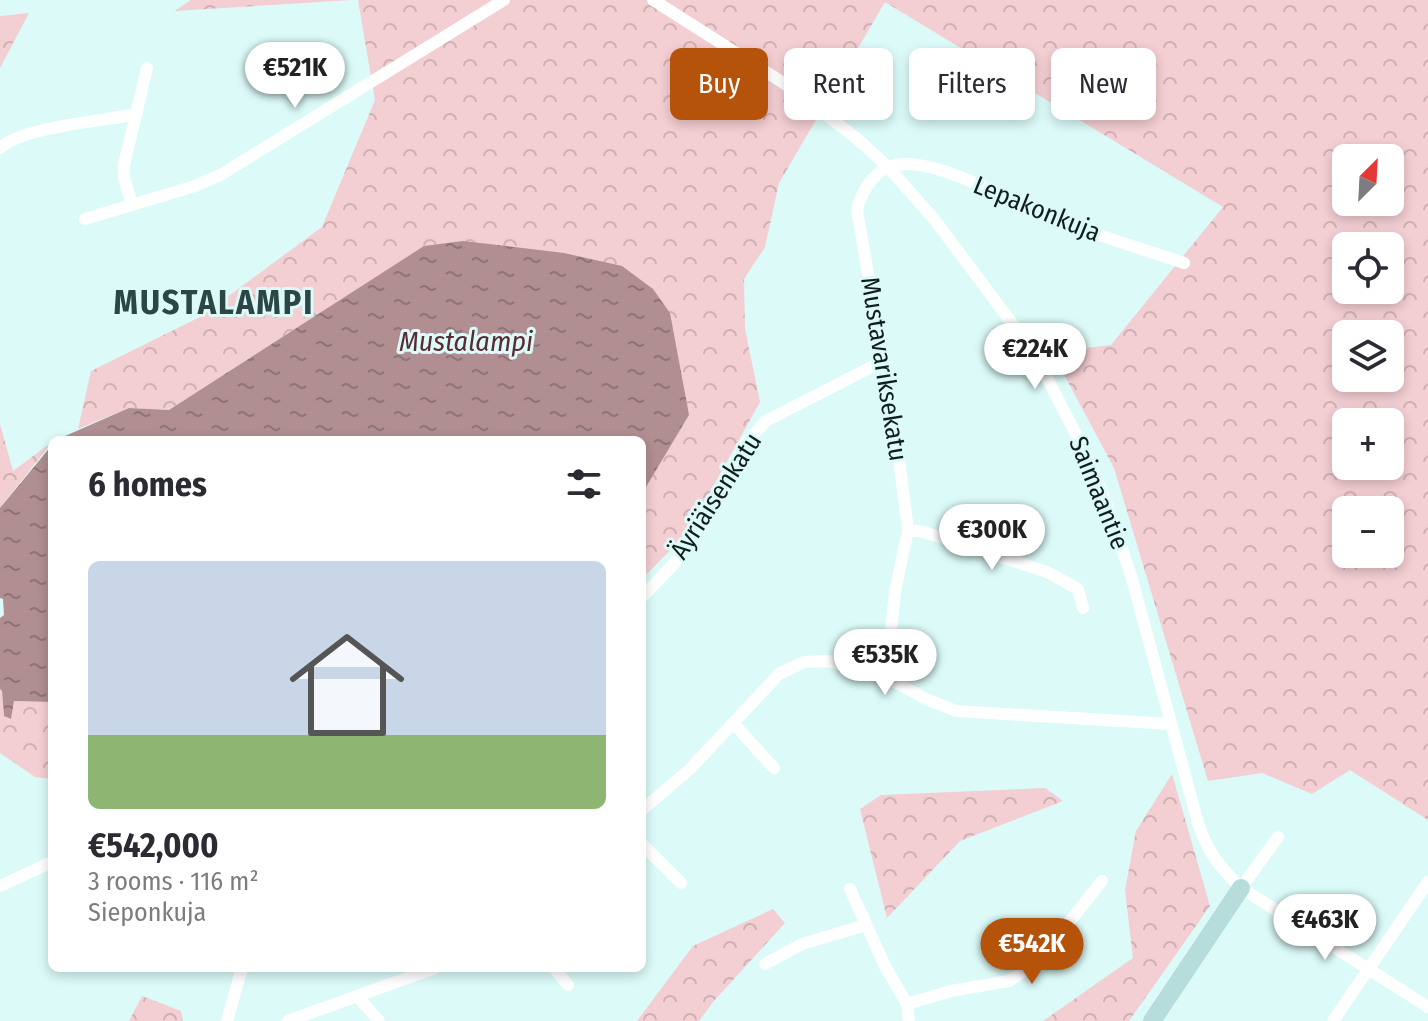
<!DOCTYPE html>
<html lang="en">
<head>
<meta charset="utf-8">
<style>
  :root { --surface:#fff; --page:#f2f2f3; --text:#2b2b33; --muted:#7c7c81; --line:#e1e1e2; --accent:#b45309 }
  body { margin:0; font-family:"Fira Sans Condensed",sans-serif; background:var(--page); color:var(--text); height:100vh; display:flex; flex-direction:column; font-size:30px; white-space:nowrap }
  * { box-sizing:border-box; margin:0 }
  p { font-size:26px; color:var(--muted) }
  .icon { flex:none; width:44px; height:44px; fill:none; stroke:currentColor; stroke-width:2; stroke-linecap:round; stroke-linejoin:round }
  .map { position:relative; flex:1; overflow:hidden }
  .drawer { position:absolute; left:48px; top:436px; width:598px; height:536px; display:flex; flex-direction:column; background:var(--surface); border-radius:12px; box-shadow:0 4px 12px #0003 }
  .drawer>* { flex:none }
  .hud { position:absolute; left:670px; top:48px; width:638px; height:72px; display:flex; gap:16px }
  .needle { width:52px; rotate:24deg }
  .buttons { position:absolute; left:1332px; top:144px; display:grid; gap:16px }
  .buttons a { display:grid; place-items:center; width:72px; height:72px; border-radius:12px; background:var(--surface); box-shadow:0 4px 12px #0003; font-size:40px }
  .price { position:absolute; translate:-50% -68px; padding:0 18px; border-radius:28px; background:#fff; color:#222; font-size:26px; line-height:52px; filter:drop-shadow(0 2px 4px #0008) }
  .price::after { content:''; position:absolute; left:50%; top:48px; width:24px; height:18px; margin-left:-12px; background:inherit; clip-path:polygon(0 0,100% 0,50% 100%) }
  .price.current { background:var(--accent); color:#fff }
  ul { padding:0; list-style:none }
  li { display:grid; align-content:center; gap:16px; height:424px; padding:0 40px }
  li+li { border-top:2px solid var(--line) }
  li span { display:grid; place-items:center; height:248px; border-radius:12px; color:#555 }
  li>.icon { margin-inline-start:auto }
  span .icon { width:144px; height:144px; fill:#fffc; stroke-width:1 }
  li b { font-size:34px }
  h2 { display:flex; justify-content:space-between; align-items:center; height:96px; padding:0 40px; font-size:34px }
  .tag { padding:0 28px; border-radius:12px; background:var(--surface); box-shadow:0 4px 12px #0003; font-size:28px; line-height:72px }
  .tag.current { background:var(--accent); color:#fff }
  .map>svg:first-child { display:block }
</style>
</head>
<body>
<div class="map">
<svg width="1428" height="1021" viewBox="0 0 1428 1021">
  <defs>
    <pattern id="forest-crowns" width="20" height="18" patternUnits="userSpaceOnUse" patternTransform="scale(2)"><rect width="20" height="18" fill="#f3ced2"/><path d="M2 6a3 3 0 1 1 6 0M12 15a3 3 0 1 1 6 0" fill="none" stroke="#cfb0b4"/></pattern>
    <pattern id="water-ripples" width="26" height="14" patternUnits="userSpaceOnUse" patternTransform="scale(2)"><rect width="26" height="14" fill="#b08e92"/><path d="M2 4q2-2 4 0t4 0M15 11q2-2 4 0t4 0" fill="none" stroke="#8e7377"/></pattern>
  </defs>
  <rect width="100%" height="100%" fill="#dbfaf8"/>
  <!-- forest -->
  <path fill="url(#forest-crowns)" fill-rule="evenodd" d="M 191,0 L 352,0 L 175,11 Z
    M 358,0 L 1428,0 L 1428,820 L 1350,770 L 1312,794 L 1262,773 L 1208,781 L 1114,468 L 1052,352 L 1111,345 L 1223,207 L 885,2 L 779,183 L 765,247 L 744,279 L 745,329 L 760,402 L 688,532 L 642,579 L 642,492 L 689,415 L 315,316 L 169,410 L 129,408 L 78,429 L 91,371 L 200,317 L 322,227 L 375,100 ZM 1346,158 L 1390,158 L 1390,202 L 1346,202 ZM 1346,246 L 1390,246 L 1390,290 L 1346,290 ZM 1346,334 L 1390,334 L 1390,378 L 1346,378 ZM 1346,422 L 1390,422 L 1390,466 L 1346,466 ZM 1346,510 L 1390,510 L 1390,554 L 1346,554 Z
    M 29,13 L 0,68 L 0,16 Z
    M 0,424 L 13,471 L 52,442 L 0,508 Z
    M 0,689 L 2,691 L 4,716 L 11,719 L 14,701 L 52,702 L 52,779 L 35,777 L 0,753 Z
    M 1172,774 L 1210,906 L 1129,1021 L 1043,1021 L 1133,958 L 1125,890 L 1136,831 Z
    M 1045,788 L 1063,801 L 960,841 L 887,918 L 860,809 L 881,795 Z
    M 773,909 L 785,923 L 713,1002 L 699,1021 L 637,1021 L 693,946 Z
    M 142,996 L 181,1011 L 183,1021 L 129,1021 Z"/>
  <!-- water -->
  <path fill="url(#water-ripples)" d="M 463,241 L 564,253 L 622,266 L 653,289 L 670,313 L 689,415 L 643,492 L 642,440 L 56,440 L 129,408 L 169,410 L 424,246 Z
    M 52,445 L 52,702 L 14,701 L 11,719 L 4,716 L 2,691 L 0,689 L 0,618 L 4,615 L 3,599 L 0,598 L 0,508 Z"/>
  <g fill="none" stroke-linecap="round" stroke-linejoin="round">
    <!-- street -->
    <path stroke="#fff" stroke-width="12" d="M 653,0 L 785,84 L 855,137 L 888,167 L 934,219 L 1035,354 L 1088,458 L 1111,515 L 1132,579 L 1198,823 C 1208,853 1219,866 1241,888 L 1428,1007
      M 0,148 C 22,127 103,121 137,114
      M 132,204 L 124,178 L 124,165 L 147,68
      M 85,219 L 195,186 L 222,174 L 504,0
      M 908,530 L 924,532 L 1047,572 L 1078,589 L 1083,608
      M 642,597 L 672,566 L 703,527 L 745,444 L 766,421 L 883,361
      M 886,677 L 895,592 L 908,530 L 897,443 L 857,210 C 861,194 871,174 889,167 C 927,151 1013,203 1050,217 C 1094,235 1140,248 1184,263
      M 733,723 L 774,768
      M 642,810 L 690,769 L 779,674 L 804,662 L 828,661 L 886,677 L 926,699 L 956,711 L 1171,724
      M 642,844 L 681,883
      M 0,886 L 52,862
      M 1241,888 L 1278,837
      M 850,889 L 885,966 L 907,1004 L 909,1021
      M 765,964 L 802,944 L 866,925
      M 554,968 L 568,985
      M 358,997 L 379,1021
      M 907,1004 L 951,991 L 1009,981 L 1039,960 L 1102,881
      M 227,1021 L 242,968
      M 288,1021 L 435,968
      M 1333,1021 L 1428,882"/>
    <!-- secondary -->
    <path stroke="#b6dddc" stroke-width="18" d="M 1152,1021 L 1241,888"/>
  </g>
  <g text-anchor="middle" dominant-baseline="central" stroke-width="6" stroke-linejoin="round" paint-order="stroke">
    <!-- street labels -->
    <g font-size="26" fill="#121d1d" stroke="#dbfaf8">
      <text transform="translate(1037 209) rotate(22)">Lepakonkuja</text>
      <text transform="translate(884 369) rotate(81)">Mustavariksekatu</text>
      <text transform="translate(1099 493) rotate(68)">Saimaantie</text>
      <text transform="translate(716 496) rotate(-57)">Äyriäisenkatu</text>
    </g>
    <!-- water labels -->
    <g font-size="28" font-style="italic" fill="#5b2a32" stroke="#dbfaf8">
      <text x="466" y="341">Mustalampi</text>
    </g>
    <!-- district labels -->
    <g font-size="34" font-weight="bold" letter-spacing="2" fill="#2b4644" stroke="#dbfaf8">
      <text x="214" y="302">MUSTALAMPI</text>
    </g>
  </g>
</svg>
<div class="buttons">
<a><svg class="needle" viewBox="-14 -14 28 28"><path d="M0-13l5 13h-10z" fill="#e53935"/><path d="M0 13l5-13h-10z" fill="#7c7c81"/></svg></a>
<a><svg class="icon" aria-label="locate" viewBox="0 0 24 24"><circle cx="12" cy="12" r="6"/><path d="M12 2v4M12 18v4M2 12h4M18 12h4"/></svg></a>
<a><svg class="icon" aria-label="layers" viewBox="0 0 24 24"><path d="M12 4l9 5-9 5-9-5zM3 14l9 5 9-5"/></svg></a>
<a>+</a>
<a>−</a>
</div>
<b class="price" style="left:295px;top:110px">€521K</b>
<b class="price" style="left:1035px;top:391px">€224K</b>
<b class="price" style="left:992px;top:572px">€300K</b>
<b class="price" style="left:885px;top:697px">€535K</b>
<b class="price" style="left:1325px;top:962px">€463K</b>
<b class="price current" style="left:1032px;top:986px">€542K</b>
<div class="hud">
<a class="tag current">Buy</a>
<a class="tag">Rent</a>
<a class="tag">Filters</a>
<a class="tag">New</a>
</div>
<section class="drawer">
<h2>6 homes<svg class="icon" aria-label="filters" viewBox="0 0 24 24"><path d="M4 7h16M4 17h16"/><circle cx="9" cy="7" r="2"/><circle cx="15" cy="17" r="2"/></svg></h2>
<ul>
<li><span style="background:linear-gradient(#c9d6e8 70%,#8fb573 0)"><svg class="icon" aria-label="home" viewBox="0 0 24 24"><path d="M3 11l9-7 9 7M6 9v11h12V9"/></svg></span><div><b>€542,000</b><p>3 rooms · 116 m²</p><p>Sieponkuja</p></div></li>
</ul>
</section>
</div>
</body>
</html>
